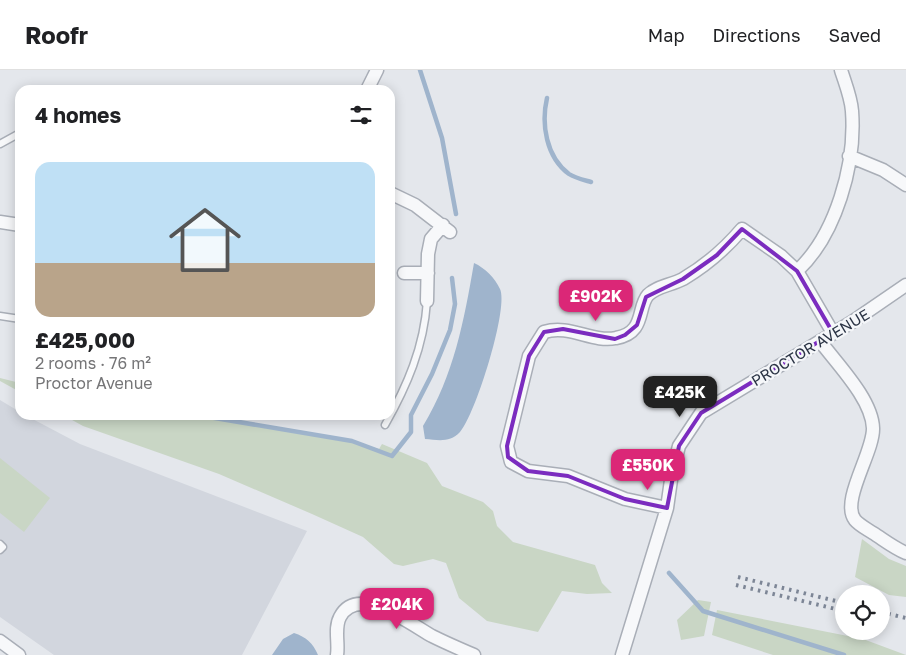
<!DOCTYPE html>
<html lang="en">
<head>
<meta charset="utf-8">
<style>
  :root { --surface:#fff; --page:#f6f6f6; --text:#202124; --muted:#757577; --line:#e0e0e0; --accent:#db2777 }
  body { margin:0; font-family:"Golos Text",sans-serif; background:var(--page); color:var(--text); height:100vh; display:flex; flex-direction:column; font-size:19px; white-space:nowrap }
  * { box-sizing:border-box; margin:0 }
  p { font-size:16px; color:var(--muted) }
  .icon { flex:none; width:28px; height:28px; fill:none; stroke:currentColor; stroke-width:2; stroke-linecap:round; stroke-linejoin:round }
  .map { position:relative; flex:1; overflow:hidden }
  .sheet { position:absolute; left:15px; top:15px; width:380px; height:335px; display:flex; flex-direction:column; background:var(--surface); border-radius:15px; box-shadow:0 2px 12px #0003 }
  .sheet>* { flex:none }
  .buttons { position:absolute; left:835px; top:515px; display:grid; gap:10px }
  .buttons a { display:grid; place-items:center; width:55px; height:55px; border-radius:50%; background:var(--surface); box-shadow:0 2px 12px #0003; font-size:25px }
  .price { position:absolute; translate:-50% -42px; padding:0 11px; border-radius:10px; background:var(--accent); color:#fff; font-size:16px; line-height:32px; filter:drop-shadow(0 1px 2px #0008) }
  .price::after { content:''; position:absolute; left:50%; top:30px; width:15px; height:11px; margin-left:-8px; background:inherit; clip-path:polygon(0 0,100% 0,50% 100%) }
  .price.selected { background:#222; color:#fff }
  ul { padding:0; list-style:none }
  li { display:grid; align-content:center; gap:10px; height:265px; padding:0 20px }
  li span { display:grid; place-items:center; height:155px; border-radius:15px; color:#555 }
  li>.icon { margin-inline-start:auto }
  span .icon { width:90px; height:90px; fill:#fffc; stroke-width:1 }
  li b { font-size:21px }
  h2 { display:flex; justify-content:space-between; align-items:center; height:60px; padding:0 20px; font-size:21px }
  header { display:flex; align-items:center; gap:30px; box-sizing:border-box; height:70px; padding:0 25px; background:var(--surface); border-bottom:1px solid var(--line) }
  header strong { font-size:24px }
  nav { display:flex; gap:28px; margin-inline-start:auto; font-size:18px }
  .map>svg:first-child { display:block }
</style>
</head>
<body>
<header>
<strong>Roofr</strong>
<nav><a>Map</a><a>Directions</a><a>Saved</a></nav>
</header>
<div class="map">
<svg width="906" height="585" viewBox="0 0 906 585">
  <rect width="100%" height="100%" fill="#e4e7ec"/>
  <!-- built -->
  <path fill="#d2d6de" d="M 0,330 L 20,342 L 20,345 L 25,345 L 80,374 L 307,461 L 242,585 L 54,585 L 0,547 Z"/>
  <!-- green -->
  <path fill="#c9d6c5" d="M 0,308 L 20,313 L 20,322 L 0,311 Z
    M 63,345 L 197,345 L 352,371 L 379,379 L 382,374 L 427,393 L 442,416 L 483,432 L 493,441 L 497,456 L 513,472 L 595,495 L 602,513 L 612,523 L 587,524 L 562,521 L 538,562 L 487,551 L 459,528 L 446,493 L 433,489 L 403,496 L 394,494 L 363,467 L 312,444 L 219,404 L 83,356 Z
    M 0,388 L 50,428 L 24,462 L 0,443 Z
    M 862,469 L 889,489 L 906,496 L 906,527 L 889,525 L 855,507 Z
    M 698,530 L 711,532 L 704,566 L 681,570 L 677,550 Z
    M 717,540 L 863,569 L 906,585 L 773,585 L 712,565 Z"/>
  <!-- water -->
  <path fill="#9fb4cc" d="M 474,193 C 485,198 495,208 500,219 C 509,238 475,346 460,362 C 450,373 438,370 425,369 L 423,356 C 454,305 464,251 474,193 Z
    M 294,563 C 306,567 313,573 318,585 L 272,585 L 283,569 Z"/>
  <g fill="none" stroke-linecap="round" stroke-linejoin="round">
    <!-- stream -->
    <path stroke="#9fb4cc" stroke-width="4.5" d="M 420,0 L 442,68 L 456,144
      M 547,28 C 541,54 546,87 569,104 C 575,108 584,110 591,112
      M 197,345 L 352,371 L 392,386 L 411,362 L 411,345 L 432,304 L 450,260 L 455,234 L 452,208
      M 669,503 L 703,541 L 844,585"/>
    <!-- lane casing -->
    <g stroke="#a9aeb7" stroke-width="9">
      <path id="lane" d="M 0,74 L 20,63
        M 0,246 L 20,249
        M 385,355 C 407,316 424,277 427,231
        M 0,474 L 3,477 L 0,480"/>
    </g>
    <!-- street casing -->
    <g stroke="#a9aeb7" stroke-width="15">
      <path id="street" d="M 367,20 L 377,0
        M 849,86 L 883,100 L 906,115
        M 390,123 L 415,135 L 450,162
        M 0,152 L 20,155
        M 797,201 C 836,165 856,94 852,41 C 851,27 845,13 841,0
        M 404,203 L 428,203
        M 427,231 L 428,184 L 431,169 L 443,155
        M 820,271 C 837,294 872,329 873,358 C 874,382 840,431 855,450 C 859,455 867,459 873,463 C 884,470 894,478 906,483
        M 667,438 L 625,429 L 568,406 L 528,401 L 511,392 L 507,376 L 529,286 L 544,262 C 570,254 592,273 616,268 C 646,263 637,237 648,225 C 657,216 672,215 683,209 C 705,196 725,179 742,159 L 781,186 L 797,201 L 833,263
        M 0,571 L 19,585
        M 337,585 C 339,573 334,558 340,547 C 358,513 412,555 432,566 C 446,573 460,579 474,585
        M 622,585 L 667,438 L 672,403 L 679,376 L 701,343 L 852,252 L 906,215"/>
    </g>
    <!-- lane -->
    <use href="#lane" stroke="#f7f8fa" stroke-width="6"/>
    <!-- street -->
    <use href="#street" stroke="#f7f8fa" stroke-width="12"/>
    <!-- rail -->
    <path stroke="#7d8696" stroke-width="4" stroke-dasharray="2.5 5" stroke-linecap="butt" d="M 738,507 L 840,532
      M 736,515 L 844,541
      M 881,542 L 906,548"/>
  </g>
  <!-- marked area -->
  <path fill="none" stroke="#7b2cbf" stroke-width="4" stroke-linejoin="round" d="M 742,159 L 797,201 L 833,263 L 701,343 L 679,376 L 667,438 L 625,429 L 568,406 L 528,401 L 508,387 L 507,376 L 529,286 L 544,262 L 563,259 L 615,269 L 625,265 L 637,255 L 646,227 L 683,209 L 717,185 Z"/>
  <g text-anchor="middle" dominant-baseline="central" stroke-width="4.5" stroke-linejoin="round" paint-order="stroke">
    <!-- street labels -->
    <g font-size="15" fill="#2b3445" stroke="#f4f6f9">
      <text transform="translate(810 277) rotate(-31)">PROCTOR AVENUE</text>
    </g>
  </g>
</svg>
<div class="buttons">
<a><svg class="icon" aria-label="locate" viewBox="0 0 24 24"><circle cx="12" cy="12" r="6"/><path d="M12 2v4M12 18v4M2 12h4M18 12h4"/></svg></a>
</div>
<b class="price" style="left:596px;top:252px">£902K</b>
<b class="price selected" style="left:680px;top:348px">£425K</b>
<b class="price" style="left:648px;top:421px">£550K</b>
<b class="price" style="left:397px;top:560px">£204K</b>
<section class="sheet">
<h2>4 homes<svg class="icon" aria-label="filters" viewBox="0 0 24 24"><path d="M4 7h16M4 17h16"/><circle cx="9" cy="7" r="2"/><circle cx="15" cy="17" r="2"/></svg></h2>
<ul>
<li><span style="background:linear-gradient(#bfe0f5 65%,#b9a48a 0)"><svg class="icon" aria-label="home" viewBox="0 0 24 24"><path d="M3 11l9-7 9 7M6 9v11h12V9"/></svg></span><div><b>£425,000</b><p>2 rooms · 76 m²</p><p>Proctor Avenue</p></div></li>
</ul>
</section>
</div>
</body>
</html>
